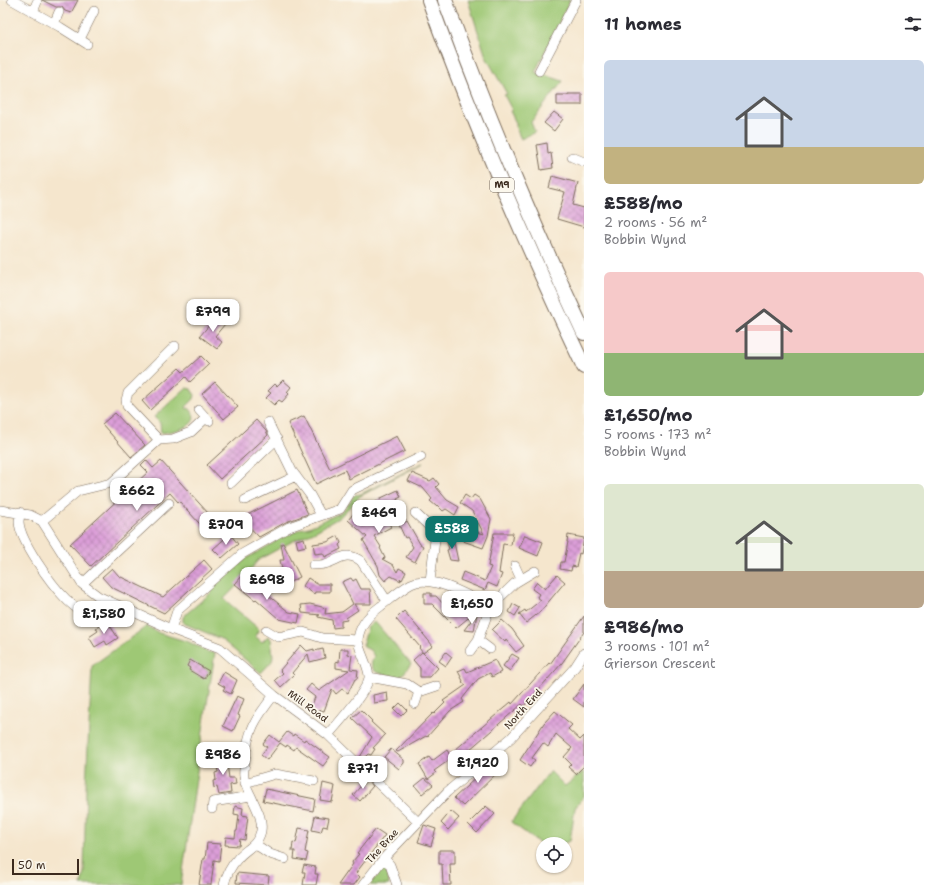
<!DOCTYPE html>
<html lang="en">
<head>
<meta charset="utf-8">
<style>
  :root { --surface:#fff; --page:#f7f7f7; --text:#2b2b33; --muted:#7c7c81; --accent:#0f766e }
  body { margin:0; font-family:"Shantell Sans",sans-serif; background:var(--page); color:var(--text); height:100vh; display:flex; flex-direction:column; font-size:15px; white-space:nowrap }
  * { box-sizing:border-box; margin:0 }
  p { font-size:13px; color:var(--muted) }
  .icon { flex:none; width:22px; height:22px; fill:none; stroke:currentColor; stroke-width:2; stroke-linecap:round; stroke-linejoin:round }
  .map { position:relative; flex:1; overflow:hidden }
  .side { display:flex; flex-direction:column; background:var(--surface); width:360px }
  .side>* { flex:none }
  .fabs { position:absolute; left:536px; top:837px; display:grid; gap:8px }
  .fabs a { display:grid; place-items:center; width:36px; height:36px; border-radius:50%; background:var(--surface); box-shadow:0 1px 3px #0004; font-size:20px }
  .scale { position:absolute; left:12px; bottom:10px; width:67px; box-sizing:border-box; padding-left:4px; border:2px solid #3b2a1e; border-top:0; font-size:11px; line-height:14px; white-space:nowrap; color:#3b2a1e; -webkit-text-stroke:3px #fbf7ec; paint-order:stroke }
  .price { position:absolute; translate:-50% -34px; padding:0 9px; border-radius:8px; background:#fff; color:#222; font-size:13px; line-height:26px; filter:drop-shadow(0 1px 2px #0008) }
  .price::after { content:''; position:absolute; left:50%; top:24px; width:12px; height:9px; margin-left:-6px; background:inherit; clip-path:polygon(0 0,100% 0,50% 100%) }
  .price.selected { background:var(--accent); color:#fff }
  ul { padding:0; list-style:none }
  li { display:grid; align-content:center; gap:8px; height:212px; padding:0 20px }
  li span { display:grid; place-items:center; height:124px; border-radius:6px; color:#555 }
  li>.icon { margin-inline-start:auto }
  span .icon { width:72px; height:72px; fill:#fffc; stroke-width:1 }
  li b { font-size:17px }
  h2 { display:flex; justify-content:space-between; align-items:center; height:48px; padding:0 20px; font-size:17px }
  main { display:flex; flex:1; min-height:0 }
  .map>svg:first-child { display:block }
</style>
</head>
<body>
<main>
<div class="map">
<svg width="584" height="885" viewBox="0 0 584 885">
  <defs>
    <pattern id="building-cross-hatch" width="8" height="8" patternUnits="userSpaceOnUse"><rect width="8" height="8" fill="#db9ed8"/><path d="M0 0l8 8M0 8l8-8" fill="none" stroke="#b381af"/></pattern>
  </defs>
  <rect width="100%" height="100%" fill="#fbf7ec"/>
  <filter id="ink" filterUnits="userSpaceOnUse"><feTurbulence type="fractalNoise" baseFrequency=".025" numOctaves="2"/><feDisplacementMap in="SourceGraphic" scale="8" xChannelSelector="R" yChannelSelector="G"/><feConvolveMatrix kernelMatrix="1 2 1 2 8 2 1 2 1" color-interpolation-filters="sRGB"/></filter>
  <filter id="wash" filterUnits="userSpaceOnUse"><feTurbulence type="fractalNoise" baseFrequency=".012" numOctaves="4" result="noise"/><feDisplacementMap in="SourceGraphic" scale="16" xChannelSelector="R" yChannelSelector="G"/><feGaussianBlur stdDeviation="0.9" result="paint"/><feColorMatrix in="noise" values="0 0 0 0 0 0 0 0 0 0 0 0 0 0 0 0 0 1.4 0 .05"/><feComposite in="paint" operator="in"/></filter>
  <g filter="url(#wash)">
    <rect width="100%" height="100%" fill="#f5e6cd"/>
    <!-- green -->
    <path fill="#9ec875" stroke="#6c794a" d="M 468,0 L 570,0 L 535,72 L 563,81 L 531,122 L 535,132 L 521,139 L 515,126 L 517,125 L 510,111 L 512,110 L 504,95 L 507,94 L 486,57 Z
      M 186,388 L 191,389 L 195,395 L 194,399 L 186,407 L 187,409 L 189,408 C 206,426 174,431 162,433 L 161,433 L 160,423 L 154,417 Z
      M 423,463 L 360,496 L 340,517 L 316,531 L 293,541 L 258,560 L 246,576 L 224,599 L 259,629 L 255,636 L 262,642 L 268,636 L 271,639 L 273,657 L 272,661 L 261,673 L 221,639 L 183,623 L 183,617 L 186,614 L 212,592 L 210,589 L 247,558 L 275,542 L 276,539 L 279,537 L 282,538 L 300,529 L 309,527 L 340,513 L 351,501 L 351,499 L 354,495 L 361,494 Z
      M 375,622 L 411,664 L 400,678 L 376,672 C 370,667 371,663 374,656 L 370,650 L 364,647 L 363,644 L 368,626 Z
      M 147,626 L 159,633 L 189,642 L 208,652 L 215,653 L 205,716 L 181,885 L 81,885 L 84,872 L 86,785 L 92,666 Z
      M 550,771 L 565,786 L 583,772 L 584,774 L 584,796 L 575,808 L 570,841 L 561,844 L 543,844 L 543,846 L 511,822 Z
      M 384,867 L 387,867 L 389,885 L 370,885 Z"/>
    <g id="blocks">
      <!-- building -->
      <path fill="url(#building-cross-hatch)" d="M 42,0 L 78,0 L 71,13 L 65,11 L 62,7 L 56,7 Z
        M 568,94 L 582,94 L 582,105 L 557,105 L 557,95 L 568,95 Z
        M 554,112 L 563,119 L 554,131 L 544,123 Z
        M 547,143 L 548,154 L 551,153 L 553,168 L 541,170 L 537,145 Z
        M 552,176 L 578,183 L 573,205 L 584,208 L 584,227 L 557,219 L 565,192 L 549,188 Z
        M 216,317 L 225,324 L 215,336 L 222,342 L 217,349 L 200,336 Z
        M 201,356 L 209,364 L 190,382 L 186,377 L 150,410 L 142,401 L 179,368 L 183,372 Z
        M 283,380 L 291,387 L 287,392 L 289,394 L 282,402 L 279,400 L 274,405 L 266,398 L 271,393 L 268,391 L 275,384 L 277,386 Z
        M 215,382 L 238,407 L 224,419 L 202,394 Z
        M 115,413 L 145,445 L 131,457 L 102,424 Z
        M 304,416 L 330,469 L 397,436 L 405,451 L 349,479 L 345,470 L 316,484 L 288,423 Z
        M 256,420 L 266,431 L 268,435 L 220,479 L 207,465 Z
        M 146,460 L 153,468 L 161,461 L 218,524 L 208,533 L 179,501 L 178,502 L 170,493 L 91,566 L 70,544 L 148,472 L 141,465 Z
        M 412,473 L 430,481 L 434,478 L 439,484 L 436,487 L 447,500 L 459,507 L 455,515 L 446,509 L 443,511 L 437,505 L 436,506 L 430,501 L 432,499 L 423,488 L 408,481 Z
        M 297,490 L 308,514 L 286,522 L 259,537 L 241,518 Z
        M 398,490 L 401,497 L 397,499 L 399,504 L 383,512 L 387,516 L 386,517 L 391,527 L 374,536 L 381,547 L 380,548 L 385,558 L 382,559 L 393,565 L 397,572 L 399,568 L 406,572 L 402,580 L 400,578 L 401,581 L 391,576 L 385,581 L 380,575 L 378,566 L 363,540 L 367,537 L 348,520 L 354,513 L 364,522 L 380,506 L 376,502 L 379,499 Z
        M 465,495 L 471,499 L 474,495 L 480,499 L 491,519 L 488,536 L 483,548 L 463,541 L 467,529 L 484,534 L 472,511 L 460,503 Z
        M 407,521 L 420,544 L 423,546 L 415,562 L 406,557 L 413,547 L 407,537 L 405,538 L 399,525 Z
        M 494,533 L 513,533 L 511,545 L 503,544 L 499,573 L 502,574 L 497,587 L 488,583 L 485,590 L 460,580 L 463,572 L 485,581 L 491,567 L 488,566 Z
        M 230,534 L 238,544 L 222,558 L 213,549 Z
        M 525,535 L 543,542 L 538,556 L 519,548 Z
        M 568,535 L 584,538 L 581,554 L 579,553 L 576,567 L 572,566 L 571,571 L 560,569 L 561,562 L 564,562 L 568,542 L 567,542 Z
        M 338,536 L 341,543 L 339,545 L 341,549 L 325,557 L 323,553 L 315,554 L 313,544 L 327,542 Z
        M 304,538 L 306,546 L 298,548 L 296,540 Z
        M 453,538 L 455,547 L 458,561 L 450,560 L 447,550 L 449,549 L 446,539 Z
        M 283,543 L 300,577 L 288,583 L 282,569 L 280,560 L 284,560 L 281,544 Z
        M 204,560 L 212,569 L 164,613 L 111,587 L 102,577 L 112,568 L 119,576 L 163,597 Z
        M 243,575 L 289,612 L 300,614 L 298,623 L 279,619 L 256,599 L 255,600 L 235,584 Z
        M 557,575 L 565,582 L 540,612 L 526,623 L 519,614 L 525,610 L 526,612 L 541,600 L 537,597 L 539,594 L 532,589 L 537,582 L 545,589 Z
        M 308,578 L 317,584 L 330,584 L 330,592 L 315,592 L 314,594 L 303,586 Z
        M 351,578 L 353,581 L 356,579 L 361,589 L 370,589 L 371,604 L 354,604 L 358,610 L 346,618 L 347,620 L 341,621 L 341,627 L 333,628 L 332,620 L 318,617 L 318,615 L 320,615 L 302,613 L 301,605 L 310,604 L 326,608 L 325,614 L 342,612 L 353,604 L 342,582 Z
        M 424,593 L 431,593 L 431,596 L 436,596 L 445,606 L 450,601 L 464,614 L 465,608 L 474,609 L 473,614 L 456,628 L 432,604 L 424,604 Z
        M 513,604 L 520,608 L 515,616 L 509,612 Z
        M 404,611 L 433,646 L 423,653 L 438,668 L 430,677 L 420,677 L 420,668 L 413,660 L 422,652 L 423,653 L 419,648 L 420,647 L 396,619 Z
        M 477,613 L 474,631 L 464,630 Z
        M 584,616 L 584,632 L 562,663 L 524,706 L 522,704 L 461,757 L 455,750 L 511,702 L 512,704 L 549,663 L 550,664 Z
        M 502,620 L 512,629 L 524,646 L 516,652 L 506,640 L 505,642 L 492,630 Z
        M 107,621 L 118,638 L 107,645 L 105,641 L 95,647 L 89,637 L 98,631 L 96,628 Z
        M 301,645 L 307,651 L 314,649 L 314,651 L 323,649 L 325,658 L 310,662 L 308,654 L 292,673 L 294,675 L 281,687 L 275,680 L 283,673 L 280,670 Z
        M 340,649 L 348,649 L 348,654 L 352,655 L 350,669 L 358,670 L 357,679 L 355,679 L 348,693 L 342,689 L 336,694 L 332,689 L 324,711 L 320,710 L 319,714 L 310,711 L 315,697 L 306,690 L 311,684 L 319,691 L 349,670 L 336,668 L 336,661 L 339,662 Z
        M 446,652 L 452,657 L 446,666 L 439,661 Z
        M 512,654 L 519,658 L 510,671 L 503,666 Z
        M 190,660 L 209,671 L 204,679 L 189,670 L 190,668 L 187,666 Z
        M 495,660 L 501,672 L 492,677 L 490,673 L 478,679 L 462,699 L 464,702 L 450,711 L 427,737 L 426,736 L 398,752 L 396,751 L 433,713 L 434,714 L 445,703 L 443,701 L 466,685 L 462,682 L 463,681 L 458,671 L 465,668 L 467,672 Z
        M 224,672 L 237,680 L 231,694 L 223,690 L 225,687 L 218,683 Z
        M 584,684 L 584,707 L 573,699 Z
        M 387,692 L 388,701 L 374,703 L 373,695 Z
        M 237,696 L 244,699 L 238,715 L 240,716 L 233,731 L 223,726 Z
        M 400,703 L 407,710 L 401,716 L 394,709 Z
        M 361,710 L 372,721 L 371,722 L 385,735 L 373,748 L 375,749 L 371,755 L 368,754 L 362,760 L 360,757 L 372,737 L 352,718 Z
        M 555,711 L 572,725 L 568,729 L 580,740 L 584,736 L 584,766 L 576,774 L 568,767 L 571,764 L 564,757 L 572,748 L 556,734 L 548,747 L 543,743 L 532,758 L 535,760 L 530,767 L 520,760 L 544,723 Z
        M 287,732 L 293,736 L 294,734 L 304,741 L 305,739 L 330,757 L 323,766 L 296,747 L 294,750 L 287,745 L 286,747 L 280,743 L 267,760 L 261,755 L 267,747 L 263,744 L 270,735 L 279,742 Z
        M 391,749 L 404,760 L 404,763 L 399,769 L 384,757 Z
        M 447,750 L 452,758 L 434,771 L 436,773 L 428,779 L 419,764 L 429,757 L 432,761 Z
        M 230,755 L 232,763 L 227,764 L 229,778 L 235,778 L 236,784 L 230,785 L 231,793 L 219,795 L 217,787 L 214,788 L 213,781 L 216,780 L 215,773 L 218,772 L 215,757 Z
        M 494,761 L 502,768 L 463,806 L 454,798 Z
        M 425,778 L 433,785 L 422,794 L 415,786 Z
        M 366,780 L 373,786 L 360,801 L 353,795 Z
        M 323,783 L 335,786 L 332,802 L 320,800 Z
        M 266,789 L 315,799 L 313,811 L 263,801 Z
        M 235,806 L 243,808 L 242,815 L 248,816 L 245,840 L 240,839 L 239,846 L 225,845 L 226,837 L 235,838 L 236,831 L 237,831 L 239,815 L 234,814 Z
        M 486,806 L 495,814 L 477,833 L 468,824 Z
        M 451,811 L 459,818 L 448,830 L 441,823 Z
        M 315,816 L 329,818 L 327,827 L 323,826 L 321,832 L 312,830 Z
        M 424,825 L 436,829 L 431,846 L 418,842 Z
        M 299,828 L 309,830 L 305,852 L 308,853 L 306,861 L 294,859 L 295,851 L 292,851 L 293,842 L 296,843 Z
        M 376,829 L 385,835 L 356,873 L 360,877 L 354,885 L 338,885 L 353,864 L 352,862 L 359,854 L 357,853 Z
        M 207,843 L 221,844 L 219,861 L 214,860 L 211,885 L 199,885 L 203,859 L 205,859 Z
        M 439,850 L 455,850 L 455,864 L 450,864 L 451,885 L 443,885 L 442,864 L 439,864 Z
        M 304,865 L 316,867 L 315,874 L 318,874 L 316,885 L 303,885 L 305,872 L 302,872 Z
        M 237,873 L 269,876 L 268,885 L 236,883 Z"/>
    </g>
  </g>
  <g filter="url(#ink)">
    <use href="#blocks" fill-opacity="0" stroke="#7c6c5b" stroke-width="1"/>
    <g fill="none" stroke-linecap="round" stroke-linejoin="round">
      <!-- minor casing -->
      <g stroke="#7c6c5b" stroke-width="10">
        <path id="minor" d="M 12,0 L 60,27 L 87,44
          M 33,12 L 37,2
          M 54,24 L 59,12
          M 80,39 L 94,11
          M 539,71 L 576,0
          M 572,157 L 584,162
          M 199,410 L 209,421
          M 268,422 L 292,471 L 310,495 L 321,515
          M 159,440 L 127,406 L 126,400 L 128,393 L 175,346
          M 231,483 L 277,439
          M 245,500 L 296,476
          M 0,510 L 30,515 L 42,521 L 82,584 L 98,596 L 171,629 L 220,648 L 274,695 L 328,735 L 418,822
          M 20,512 C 20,515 19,519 19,522 C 20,541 51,584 65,598 C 72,606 83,613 92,619
          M 415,513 L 432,529 L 435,540 L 430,581
          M 42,521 L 78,491 L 111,483 L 159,440 L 173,439 L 191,432 L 206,418
          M 313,565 C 317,565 321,565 325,564 C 340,560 345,550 361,561 L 387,601
          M 515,566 L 521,579
          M 82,584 L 169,503
          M 171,629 L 177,611 L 242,554 L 289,527 L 340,509 L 352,490 L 421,457
          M 266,630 L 278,637 L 303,632 L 322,638 L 358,640
          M 478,640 L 490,649
          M 470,651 L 478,640 L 490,607 L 515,583 L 535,571
          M 369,677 L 407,684 L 419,692 L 437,686
          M 415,704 L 419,692
          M 328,735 C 339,722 366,693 369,678 C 370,668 358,649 358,640 C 359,625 370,614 381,606 C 390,599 400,590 411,584 C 431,573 471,597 490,607
          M 245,783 L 275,774 L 314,781
          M 212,809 L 213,802 L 251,796
          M 255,844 L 270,854 L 285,859
          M 384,858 L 390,865 L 397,885
          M 224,885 C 226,875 231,866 238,858 C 246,849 258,845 261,831 C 263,818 256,808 251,796 C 248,790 244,783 244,776 C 243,771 245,766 245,761 C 247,731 256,718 274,695
          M 363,885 L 384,858 L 447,792 L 511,738 L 575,667 L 584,653"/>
      </g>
      <!-- highway casing -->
      <g stroke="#7c6c5b" stroke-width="16">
        <path id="highway" d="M 429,0 C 474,125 527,247 584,367
          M 445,0 C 486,113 533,224 584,333"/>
      </g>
      <!-- minor -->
      <use href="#minor" stroke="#fff" stroke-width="9"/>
      <!-- highway -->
      <use href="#highway" stroke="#fff" stroke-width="14"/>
    </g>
  </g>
  <g text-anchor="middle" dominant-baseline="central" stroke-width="3.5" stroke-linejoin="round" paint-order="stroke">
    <!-- shield labels -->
    <rect fill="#fbf7ec" stroke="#75685c" stroke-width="1" x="490" y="178" width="24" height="14" rx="3"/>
    <g font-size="9" font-weight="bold" fill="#3b2a1e">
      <text x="502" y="185">M9</text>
    </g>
    <!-- street labels -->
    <g font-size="10" fill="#3b2a1e" stroke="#fbf7ec">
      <text transform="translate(308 706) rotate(36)">Mill Road</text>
      <text transform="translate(523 709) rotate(-48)">North End</text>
      <text transform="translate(382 846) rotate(-48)">The Brae</text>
    </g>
  </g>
</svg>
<div class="fabs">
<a><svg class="icon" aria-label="locate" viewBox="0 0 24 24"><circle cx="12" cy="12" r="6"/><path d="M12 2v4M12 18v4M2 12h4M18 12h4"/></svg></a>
</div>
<div class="scale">50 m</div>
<b class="price" style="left:213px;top:333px">£799</b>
<b class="price" style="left:137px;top:512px">£662</b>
<b class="price" style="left:379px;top:534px">£469</b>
<b class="price" style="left:226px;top:546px">£709</b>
<b class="price selected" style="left:452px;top:550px">£588</b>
<b class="price" style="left:267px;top:601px">£698</b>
<b class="price" style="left:472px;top:625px">£1,650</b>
<b class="price" style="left:104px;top:635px">£1,580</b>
<b class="price" style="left:223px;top:776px">£986</b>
<b class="price" style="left:478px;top:784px">£1,920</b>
<b class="price" style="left:363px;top:790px">£771</b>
</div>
<section class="side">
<h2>11 homes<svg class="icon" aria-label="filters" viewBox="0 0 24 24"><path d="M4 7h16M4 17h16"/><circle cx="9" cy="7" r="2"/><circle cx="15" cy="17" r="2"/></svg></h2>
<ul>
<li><span style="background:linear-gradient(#c9d6e8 70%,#c2b280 0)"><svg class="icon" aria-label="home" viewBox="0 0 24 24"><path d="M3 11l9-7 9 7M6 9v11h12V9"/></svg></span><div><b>£588/mo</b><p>2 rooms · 56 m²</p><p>Bobbin Wynd</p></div></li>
<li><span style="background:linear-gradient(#f6c9c9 65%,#8fb573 0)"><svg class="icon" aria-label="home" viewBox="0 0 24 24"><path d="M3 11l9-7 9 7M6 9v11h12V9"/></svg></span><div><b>£1,650/mo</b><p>5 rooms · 173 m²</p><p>Bobbin Wynd</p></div></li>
<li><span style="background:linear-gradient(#dfe7d0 70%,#b9a48a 0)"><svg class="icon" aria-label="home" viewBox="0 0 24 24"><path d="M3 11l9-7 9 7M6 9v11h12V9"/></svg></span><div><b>£986/mo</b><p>3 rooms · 101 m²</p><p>Grierson Crescent</p></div></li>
</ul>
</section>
</main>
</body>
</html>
